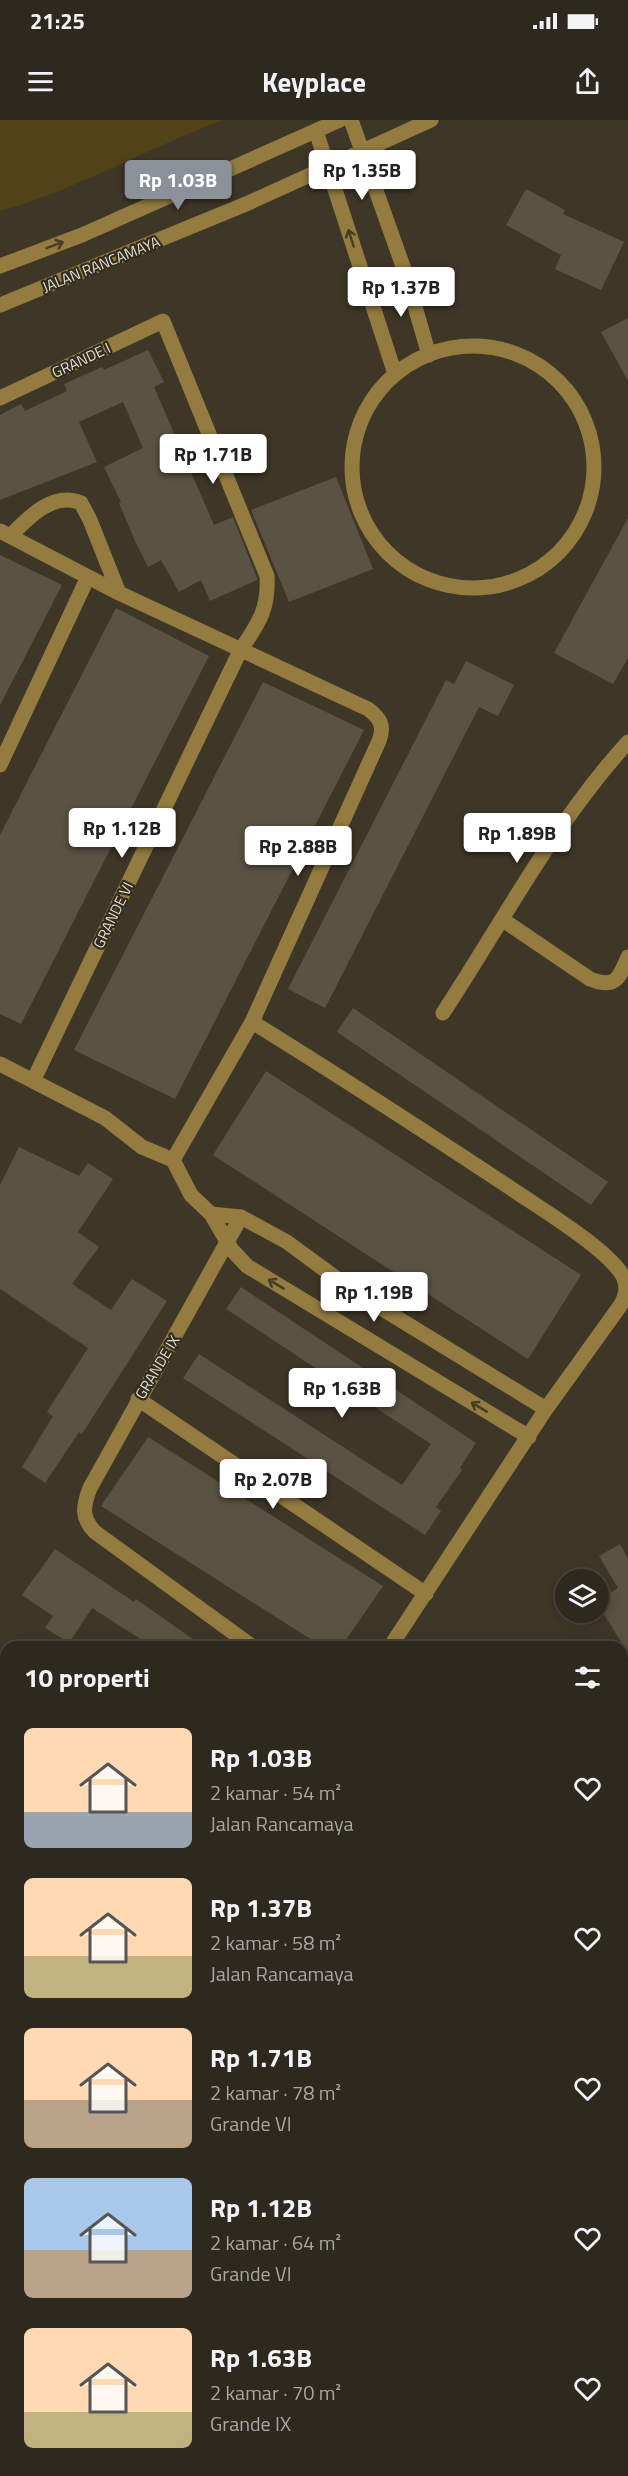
<!DOCTYPE html>
<html lang="id">
<head>
<meta charset="utf-8">
<style>
  :root { --surface:#2e291e; --page:#363127; --text:#f1f3f6; --muted:#a7a6a4; --line:#49453c; --accent:#8c9099 }
  body { margin:0; font-family:"Titillium Web",sans-serif; background:var(--page); color:var(--text); height:100vh; display:flex; flex-direction:column; font-size:22px; white-space:nowrap }
  * { box-sizing:border-box; margin:0 }
  p { font-size:20px; color:var(--muted) }
  .icon { flex:none; width:33px; height:33px; fill:none; stroke:currentColor; stroke-width:2; stroke-linecap:round; stroke-linejoin:round }
  .map { position:relative; flex:1; overflow:hidden }
  .drawer { position:absolute; left:0px; top:1521px; width:628px; height:836px; display:flex; flex-direction:column; background:var(--surface); border-radius:18px 18px 0 0; box-shadow:0 3px 15px #0003,0 0 0 2px var(--line) }
  .drawer>* { flex:none }
  .fabs { position:absolute; left:555px; top:1449px; display:grid; gap:12px }
  .fabs a { display:grid; place-items:center; width:54px; height:54px; border-radius:50%; background:var(--surface); box-shadow:0 3px 15px #0003,0 0 0 2px var(--line); font-size:30px }
  .price { position:absolute; translate:-50% -51px; padding:0 14px; border-radius:6px; background:#fff; color:#222; font-size:20px; line-height:39px; filter:drop-shadow(0 2px 3px #0008) }
  .price::after { content:''; position:absolute; left:50%; top:36px; width:18px; height:14px; margin-left:-9px; background:inherit; clip-path:polygon(0 0,100% 0,50% 100%) }
  .price.selected { background:var(--accent); color:#fff }
  ul { padding:0; list-style:none }
  li { display:flex; align-items:center; gap:18px; height:150px; padding:0 24px }
  li span { display:grid; place-items:center; flex:none; width:168px; height:120px; border-radius:9px; color:#555 }
  li>.icon { margin-inline-start:auto }
  span .icon { width:72px; height:72px; fill:#fffc; stroke-width:1 }
  li b { font-size:26px }
  h2 { display:flex; justify-content:space-between; align-items:center; height:72px; padding:0 24px; font-size:26px }
  .status { display:flex; justify-content:space-between; align-items:center; height:42px; padding:0 30px; background:var(--surface); direction:ltr }
  .status svg { height:16px; fill:currentColor }
  header { display:flex; justify-content:space-between; align-items:center; height:78px; padding:0 24px; background:var(--surface); font-size:27px; font-weight:700 }
  .map>svg:first-child { display:block }
</style>
</head>
<body>
<div class="status"><b>21:25</b><svg viewBox="0 0 49 12"><path d="M0 12V9h3v3zM5 12V6h3v6zM10 12V3h3v9zM15 12V0h3v12zM26 1h20v11H26zM47 4h2v5h-2z"/></svg></div>
<header><svg class="icon" aria-label="menu" viewBox="0 0 24 24"><path d="M4 6h16M4 12h16M4 18h16"/></svg>Keyplace<svg class="icon" aria-label="share" viewBox="0 0 24 24"><path d="M12 15V3M7 8l5-5 5 5M5 13v7h14v-7"/></svg></header>
<div class="map">
<svg width="628" height="2356" viewBox="0 0 628 2356">
  <rect width="100%" height="100%" fill="#3e3728"/>
  <!-- green -->
  <path fill="#524218" d="M 0,0 L 224,0 C 148,27 78,70 0,91 Z"/>
  <!-- building -->
  <path fill="#5a5343" d="M 526,69 L 565,90 L 563,94 L 624,122 L 601,170 L 555,149 L 561,135 L 506,105 Z
    M 628,198 L 628,261 L 601,212 Z
    M 148,230 L 164,262 L 154,267 L 214,405 L 233,397 L 257,458 L 257,460 L 210,481 L 201,460 L 179,472 L 161,440 L 148,447 L 135,421 L 119,383 L 121,382 L 104,347 L 143,328 L 123,282 L 79,302 L 97,342 L 0,380 L 0,295 L 21,284 L 25,291 L 67,271 L 64,264 L 102,247 L 104,250 Z
    M 336,357 L 373,449 L 289,482 L 251,390 Z
    M 628,398 L 628,538 L 613,564 L 554,533 Z
    M 0,435 L 62,465 L 0,585 Z
    M 116,488 L 209,536 L 21,904 L 0,894 L 0,715 Z
    M 466,541 L 514,565 L 498,596 L 479,587 L 325,888 L 288,869 L 446,560 L 454,564 Z
    M 263,562 L 364,610 L 175,979 L 74,930 Z
    M 353,888 L 608,1062 L 591,1085 L 337,912 Z
    M 266,951 L 581,1155 L 528,1239 L 213,1035 Z
    M 19,1027 L 79,1056 L 88,1043 L 113,1059 L 78,1112 L 99,1127 L 72,1164 L 111,1190 L 132,1159 L 167,1181 L 82,1314 L 79,1312 L 45,1363 L 22,1347 L 53,1296 L 47,1292 L 88,1228 L 0,1169 L 0,1065 Z
    M 241,1167 L 476,1323 L 460,1348 L 462,1350 L 436,1387 L 441,1391 L 425,1415 L 183,1258 L 199,1234 L 402,1365 L 431,1324 L 226,1189 Z
    M 148,1317 L 383,1466 L 341,1527 L 323,1527 L 101,1386 Z
    M 620,1424 L 628,1439 L 628,1533 L 598,1485 L 598,1480 L 618,1468 L 599,1436 Z
    M 55,1429 L 134,1482 L 136,1479 L 204,1527 L 153,1527 L 92,1488 L 69,1523 L 45,1508 L 53,1496 L 22,1475 Z"/>
  <g fill="none" stroke-linecap="round" stroke-linejoin="round">
    <!-- minor -->
    <path stroke="#947b40" stroke-width="15" d="M 351,0 L 405,152 L 429,235
      M 316,11 L 395,254
      M 0,146 L 82,115 L 340,0
      M 0,185 L 246,84 L 431,0
      M352 347a121 121 0 1 1 242 0a121 121 0 1 1-242 0Z
      M 0,278 L 163,201 L 267,456 C 269,490 258,504 240,531 L 33,961
      M 0,411 L 119,473 L 368,589 C 380,598 385,606 379,621 L 252,902 L 173,1040
      M 10,416 C 28,398 53,371 81,383 L 90,400 L 119,473
      M 0,645 L 88,457
      M 503,800 L 590,859 C 615,869 619,859 628,837
      M 443,893 C 502,803 555,702 628,622
      M 252,902 C 338,955 424,1011 509,1067 C 538,1087 607,1128 623,1156 C 628,1167 626,1176 620,1186 L 546,1289 L 390,1527
      M 0,944 L 105,998 L 142,1027 L 173,1040 L 191,1075 L 211,1094 L 232,1130 L 247,1146 L 529,1317
      M 211,1094 L 241,1097 L 287,1122 L 355,1172 L 546,1289
      M 241,1097 L 90,1368 C 83,1386 81,1398 95,1412 L 253,1527
      M 138,1279 L 426,1474
      M 622,1796 L 628,1792
      M 0,1960 L 6,1959"/>
    <!-- highway -->
    <path stroke="#f5dea8" stroke-width="18" d="M 600,2356 L 628,2350"/>
  </g>
  <!-- one-way arrows -->
  <defs><path id="oneway-shaft" d="M-6 0H5M1.5-3L5.5 0L1.5 3" fill="none" stroke-width="1.6" stroke-linecap="round" stroke-linejoin="round" transform="scale(1.5)"/></defs>
  <g stroke="#463d25">
    <use href="#oneway-shaft" transform="translate(351 118) rotate(-108)"/>
    <use href="#oneway-shaft" transform="translate(55 125) rotate(-21)"/>
    <use href="#oneway-shaft" transform="translate(276 1164) rotate(-149)"/>
    <use href="#oneway-shaft" transform="translate(479 1287) rotate(-149)"/>
  </g>
  <g text-anchor="middle" dominant-baseline="central" stroke-width="4.5" stroke-linejoin="round" paint-order="stroke">
    <!-- street labels -->
    <g font-size="15" fill="#e1ddd4" stroke="#332d1e">
      <text transform="translate(101 144) rotate(-22)">JALAN RANCAMAYA</text>
      <text transform="translate(81 240) rotate(-25)">GRANDE I</text>
      <text transform="translate(113 795) rotate(-64)">GRANDE VI</text>
      <text transform="translate(157 1247) rotate(-59)">GRANDE IX</text>
    </g>
  </g>
</svg>
<div class="fabs">
<a><svg class="icon" aria-label="layers" viewBox="0 0 24 24"><path d="M12 4l9 5-9 5-9-5zM3 14l9 5 9-5"/></svg></a>
</div>
<b class="price" style="left:362px;top:81px">Rp 1.35B</b>
<b class="price selected" style="left:178px;top:91px">Rp 1.03B</b>
<b class="price" style="left:401px;top:198px">Rp 1.37B</b>
<b class="price" style="left:213px;top:365px">Rp 1.71B</b>
<b class="price" style="left:122px;top:739px">Rp 1.12B</b>
<b class="price" style="left:517px;top:744px">Rp 1.89B</b>
<b class="price" style="left:298px;top:757px">Rp 2.88B</b>
<b class="price" style="left:374px;top:1203px">Rp 1.19B</b>
<b class="price" style="left:342px;top:1299px">Rp 1.63B</b>
<b class="price" style="left:273px;top:1390px">Rp 2.07B</b>
<section class="drawer">
<h2>10 properti<svg class="icon" aria-label="filters" viewBox="0 0 24 24"><path d="M4 7h16M4 17h16"/><circle cx="9" cy="7" r="2"/><circle cx="15" cy="17" r="2"/></svg></h2>
<ul>
<li><span style="background:linear-gradient(#ffd9b3 70%,#9aa5b1 0)"><svg class="icon" aria-label="home" viewBox="0 0 24 24"><path d="M3 11l9-7 9 7M6 9v11h12V9"/></svg></span><div><b>Rp 1.03B</b><p>2 kamar · 54 m²</p><p>Jalan Rancamaya</p></div><svg class="icon" aria-label="heart" viewBox="0 0 24 24"><path d="M12 20l-8-8c-3-5 5-10 8-4 3-6 11-1 8 4z"/></svg></li>
<li><span style="background:linear-gradient(#ffd9b3 65%,#c2b280 0)"><svg class="icon" aria-label="home" viewBox="0 0 24 24"><path d="M3 11l9-7 9 7M6 9v11h12V9"/></svg></span><div><b>Rp 1.37B</b><p>2 kamar · 58 m²</p><p>Jalan Rancamaya</p></div><svg class="icon" aria-label="heart" viewBox="0 0 24 24"><path d="M12 20l-8-8c-3-5 5-10 8-4 3-6 11-1 8 4z"/></svg></li>
<li><span style="background:linear-gradient(#ffd9b3 60%,#b9a48a 0)"><svg class="icon" aria-label="home" viewBox="0 0 24 24"><path d="M3 11l9-7 9 7M6 9v11h12V9"/></svg></span><div><b>Rp 1.71B</b><p>2 kamar · 78 m²</p><p>Grande VI</p></div><svg class="icon" aria-label="heart" viewBox="0 0 24 24"><path d="M12 20l-8-8c-3-5 5-10 8-4 3-6 11-1 8 4z"/></svg></li>
<li><span style="background:linear-gradient(#a9c7e8 60%,#b9a48a 0)"><svg class="icon" aria-label="home" viewBox="0 0 24 24"><path d="M3 11l9-7 9 7M6 9v11h12V9"/></svg></span><div><b>Rp 1.12B</b><p>2 kamar · 64 m²</p><p>Grande VI</p></div><svg class="icon" aria-label="heart" viewBox="0 0 24 24"><path d="M12 20l-8-8c-3-5 5-10 8-4 3-6 11-1 8 4z"/></svg></li>
<li><span style="background:linear-gradient(#ffd9b3 70%,#c2b280 0)"><svg class="icon" aria-label="home" viewBox="0 0 24 24"><path d="M3 11l9-7 9 7M6 9v11h12V9"/></svg></span><div><b>Rp 1.63B</b><p>2 kamar · 70 m²</p><p>Grande IX</p></div><svg class="icon" aria-label="heart" viewBox="0 0 24 24"><path d="M12 20l-8-8c-3-5 5-10 8-4 3-6 11-1 8 4z"/></svg></li>
</ul>
</section>
</div>
</body>
</html>
